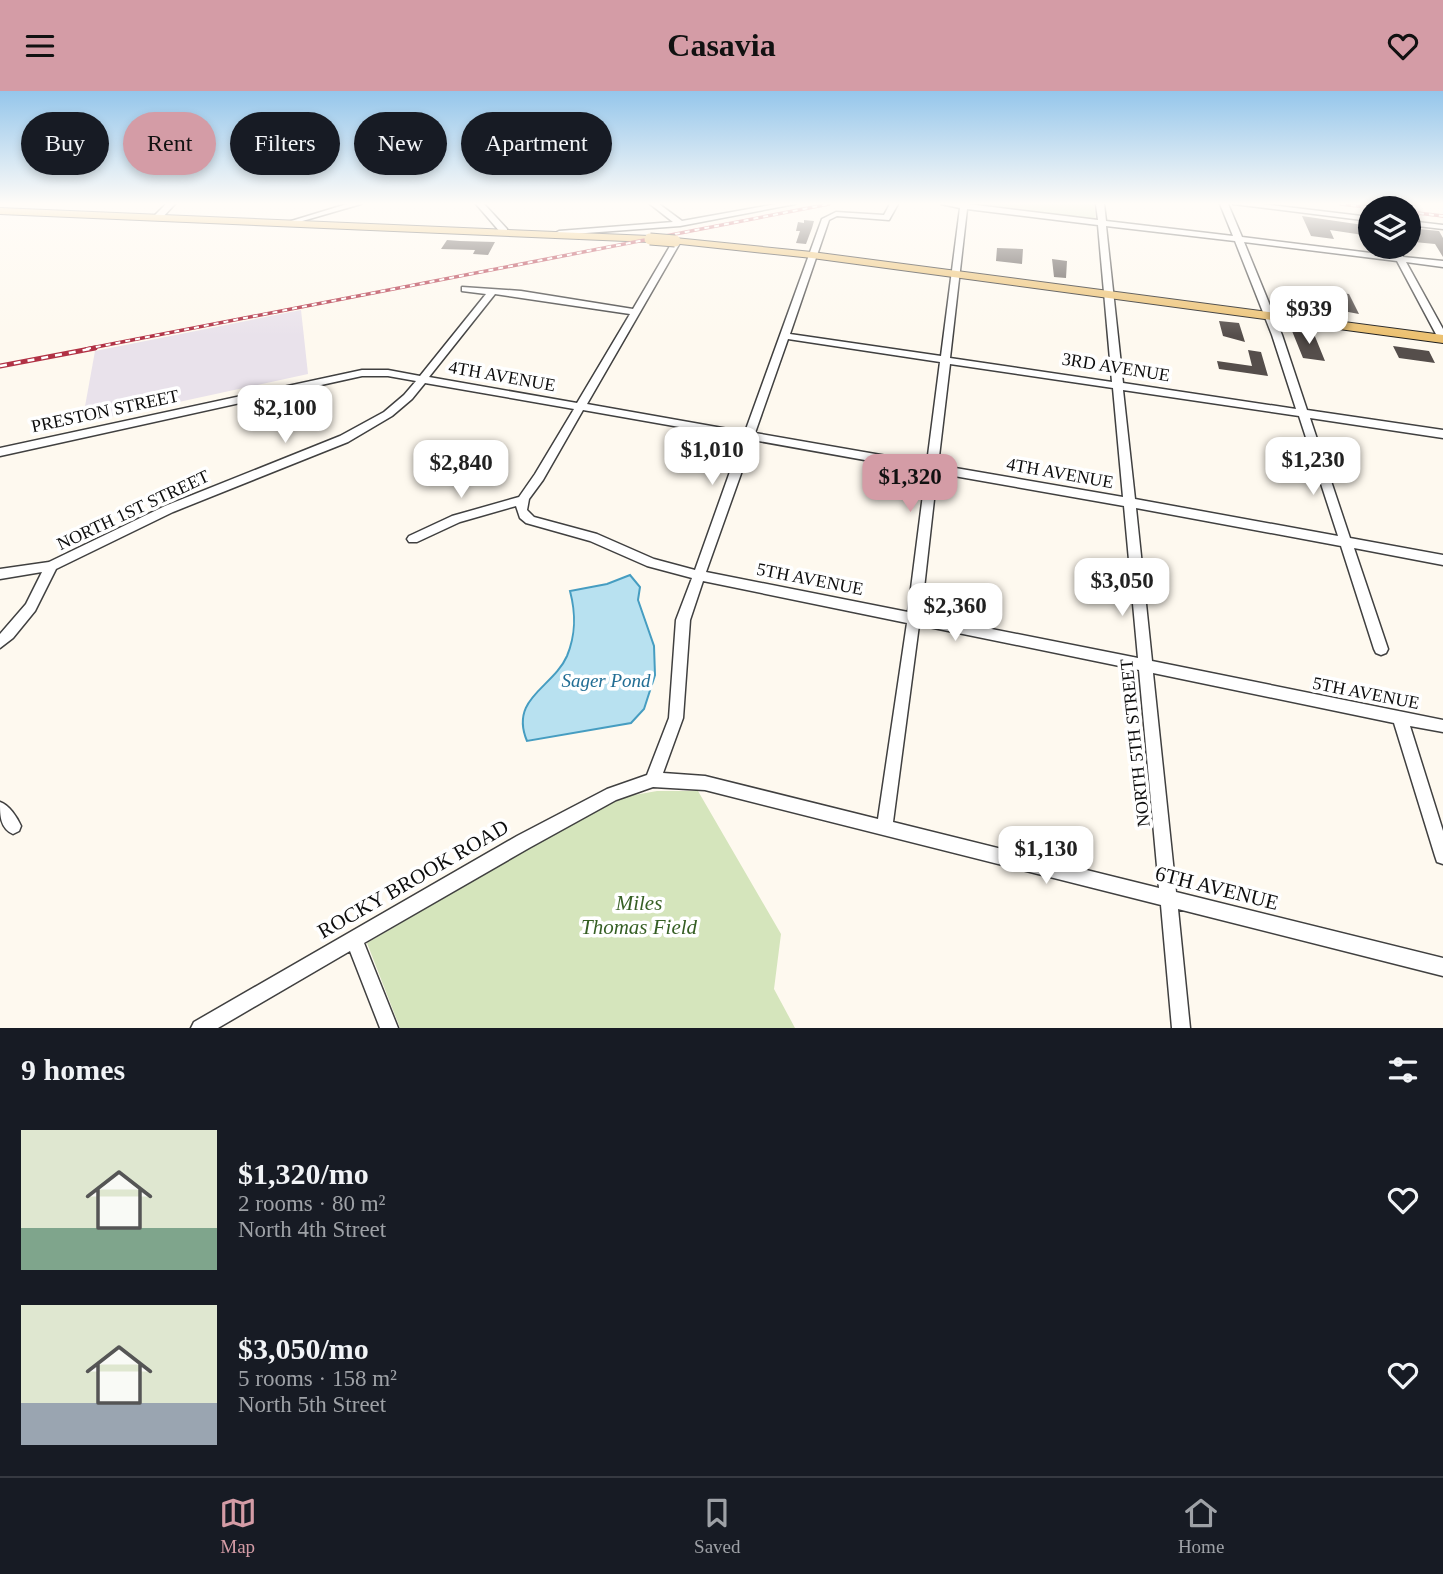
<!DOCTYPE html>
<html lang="en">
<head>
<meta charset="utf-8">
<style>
  :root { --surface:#171b24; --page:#20242c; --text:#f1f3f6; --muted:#9ea1a6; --line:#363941; --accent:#d49ca6 }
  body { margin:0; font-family:Georgia,serif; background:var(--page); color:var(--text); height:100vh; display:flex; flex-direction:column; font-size:26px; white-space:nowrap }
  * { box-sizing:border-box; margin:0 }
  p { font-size:23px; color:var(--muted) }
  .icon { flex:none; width:38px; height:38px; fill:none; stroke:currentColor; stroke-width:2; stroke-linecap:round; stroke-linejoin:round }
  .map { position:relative; height:937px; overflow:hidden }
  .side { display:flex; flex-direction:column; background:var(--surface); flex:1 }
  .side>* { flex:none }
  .guide { position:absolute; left:21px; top:21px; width:700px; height:63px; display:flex; gap:14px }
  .controls { position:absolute; left:1358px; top:105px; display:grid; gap:14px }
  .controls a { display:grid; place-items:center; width:63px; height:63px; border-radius:50%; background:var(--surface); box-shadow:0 4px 10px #0003; font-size:35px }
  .price { position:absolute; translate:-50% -60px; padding:0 16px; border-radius:14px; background:#fff; color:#222; font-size:23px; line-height:46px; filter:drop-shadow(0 2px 4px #0008) }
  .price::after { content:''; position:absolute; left:50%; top:42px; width:21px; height:16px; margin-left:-10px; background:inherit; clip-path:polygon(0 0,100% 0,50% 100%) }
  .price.current { background:var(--accent); color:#111 }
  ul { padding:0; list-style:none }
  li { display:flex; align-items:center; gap:21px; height:175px; padding:0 21px }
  li span { display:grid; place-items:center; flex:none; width:196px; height:140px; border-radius:0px; color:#555 }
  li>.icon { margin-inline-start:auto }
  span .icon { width:84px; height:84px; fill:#fffc; stroke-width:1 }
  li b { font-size:30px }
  h2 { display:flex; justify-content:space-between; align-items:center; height:84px; padding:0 21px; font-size:30px }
  .pill { padding:0 24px; border-radius:32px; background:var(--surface); box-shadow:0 4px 10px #0003; font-size:24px; line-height:63px }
  .pill.current { background:var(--accent); color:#111 }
  header { display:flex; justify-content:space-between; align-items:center; height:91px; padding:0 21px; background:var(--accent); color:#111; font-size:32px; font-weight:600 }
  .dock { display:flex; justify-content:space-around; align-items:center; height:98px; border-top:2px solid var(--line); background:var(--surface); font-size:19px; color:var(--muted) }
  .dock a { display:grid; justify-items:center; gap:4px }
  .dock .current { color:var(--accent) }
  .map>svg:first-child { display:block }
</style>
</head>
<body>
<header><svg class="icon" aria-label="menu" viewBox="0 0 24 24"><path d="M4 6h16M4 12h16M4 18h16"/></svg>Casavia<svg class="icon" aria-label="heart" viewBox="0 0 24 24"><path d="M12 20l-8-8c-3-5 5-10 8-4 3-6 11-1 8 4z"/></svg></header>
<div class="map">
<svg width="1443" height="937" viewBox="0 0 1443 937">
  <rect width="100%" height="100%" fill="#fef9ef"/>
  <!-- industrial -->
  <path fill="#e9e2eb" d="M 301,219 L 308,283 L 82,332 L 95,260 Z"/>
  <!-- green -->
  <path fill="#d5e5bc" d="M 971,113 L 1094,113 L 1096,129 Z
    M 657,700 L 698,700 L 781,843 L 774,898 L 795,937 L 400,937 L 367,852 L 587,723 L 623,706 Z"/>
  <!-- water -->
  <path fill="#b8e1f0" stroke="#469dc1" stroke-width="2" d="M 630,484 L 640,496 L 638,509 L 654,555 L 655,584 L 644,618 L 631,632 L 527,650 C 509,607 553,597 567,565 C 576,543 576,523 570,500 L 607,493 Z"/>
  <!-- building -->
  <path fill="#554e4b" d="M 1302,125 L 1370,135 L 1370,145 L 1330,139 L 1334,148 L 1311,145 Z
    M 804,129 L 814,130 L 812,137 L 806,153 L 796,152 L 800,140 L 796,140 L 798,131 L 804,132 Z
    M 1409,137 L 1439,140 L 1443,147 L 1443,166 L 1435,153 L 1414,151 Z
    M 447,149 L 460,150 L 495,151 L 488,164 L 473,163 L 475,159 L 441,158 Z
    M 997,157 L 1023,158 L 1022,173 L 996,170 Z
    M 1052,168 L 1067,170 L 1066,187 L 1054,186 Z
    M 1307,197 L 1349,203 L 1359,223 L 1343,220 L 1346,229 L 1317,225 Z
    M 1219,230 L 1239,232 L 1245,251 L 1223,245 Z
    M 1292,240 L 1314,243 L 1325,270 L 1303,267 Z
    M 1393,255 L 1429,260 L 1435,272 L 1399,267 Z
    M 1248,259 L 1261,261 L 1268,285 L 1219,278 L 1217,270 L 1252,275 Z"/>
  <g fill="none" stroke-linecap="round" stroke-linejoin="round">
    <!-- minor casing -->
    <g stroke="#404040" stroke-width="3">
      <path id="minor" d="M 166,113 L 175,113 L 161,128 L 155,128 L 155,124 Z
        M 347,113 L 361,113 L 292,133 L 288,131 Z
        M 476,113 L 484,113 L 507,138 L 507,142 L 501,142 Z
        M 650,113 L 659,113 L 682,130 L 776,113 L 795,113 L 680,135 L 559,144 L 555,142 L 559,140 L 673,131 Z
        M 890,113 L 898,113 L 889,129 L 837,125 L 829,129 L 790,243 L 941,265 L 960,117 L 941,113 L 968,113 L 1098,129 L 1096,113 L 1104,113 L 1106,130 L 1233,145 L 1220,113 L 1228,113 L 1242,146 L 1395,165 L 1390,156 L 1398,156 L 1403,166 L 1443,170 L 1443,176 L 1406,171 L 1443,238 L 1443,250 L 1438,247 L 1397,170 L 1244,151 L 1282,244 L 1307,319 L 1443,339 L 1443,347 L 1310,327 L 1350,447 L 1443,464 L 1443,474 L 1354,457 L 1388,558 L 1386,562 L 1381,564 L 1376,562 L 1374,558 L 1341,455 L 1136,417 L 1152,570 L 1443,629 L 1443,641 L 1410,635 L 1443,740 L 1443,773 L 1437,771 L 1435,765 L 1394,632 L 1153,582 L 1176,801 L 1443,867 L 1443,885 L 1178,818 L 1190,937 L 1172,937 L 1161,814 L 705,699 L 653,696 L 616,709 L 529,757 L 364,852 L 398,937 L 380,937 L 350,860 L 218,937 L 191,937 L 194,931 L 517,745 L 607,698 L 647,684 L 669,627 L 676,529 L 692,487 L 647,475 L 590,450 L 526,432 L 520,427 L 516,415 L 460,431 L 417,451 L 409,451 L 407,448 L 409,445 L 452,425 L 519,406 L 535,383 L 574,318 L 425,292 L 412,308 L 392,325 L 348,351 L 173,421 L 56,478 L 35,520 L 13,547 L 0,557 L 0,543 L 26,513 L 42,481 L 0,488 L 0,478 L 49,471 L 165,415 L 340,345 L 384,321 L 404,304 L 416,290 L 388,285 L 362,285 L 0,365 L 0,357 L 362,279 L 388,279 L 420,285 L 486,203 L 462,200 L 462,196 L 521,200 L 633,218 L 673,150 L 677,148 L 681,150 L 587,313 L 745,341 L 822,128 L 836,121 L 884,124 ZM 967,118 L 1098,134 L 1112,291 L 950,267 ZM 1106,135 L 1235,150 L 1272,244 L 1296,318 L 1123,292 ZM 495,203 L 630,223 L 577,312 L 429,286 ZM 788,248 L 940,271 L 927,372 L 755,342 ZM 950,273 L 1113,297 L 1123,406 L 938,374 ZM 1123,299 L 1299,325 L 1338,445 L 1135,408 ZM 583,319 L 742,347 L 695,479 L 654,468 L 597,443 L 534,426 L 527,419 L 529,408 L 543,389 ZM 753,349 L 926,380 L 908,521 L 706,481 ZM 937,382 L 1124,415 L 1138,567 L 921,524 ZM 703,490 L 907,532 L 878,728 L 705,685 L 663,682 L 683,627 L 690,529 ZM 919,534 L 1139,579 L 1159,797 L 893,731 Z
        M 1233,113 L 1261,113 L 1370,126 L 1370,130 Z
        M 1366,113 L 1374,113 L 1376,117 L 1369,119 Z
        M 1409,130 L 1443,134 L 1443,138 L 1409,134 Z
        M 0,711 C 9,714 17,726 21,735 L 19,740 L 13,743 C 0,737 0,724 0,711 Z"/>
    </g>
    <!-- major casing -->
    <g stroke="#1e1e1e" stroke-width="2">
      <path id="major" d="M 0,117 L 650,145 L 655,148 L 650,151 L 0,123 Z
        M 675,147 L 812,161 L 1443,244 L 1443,252 L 812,167 L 671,152 L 671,148 Z"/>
    </g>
    <!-- minor -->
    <use href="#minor" fill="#fff" fill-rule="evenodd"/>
    <!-- major -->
    <use href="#major" fill="#ecc171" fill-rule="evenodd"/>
    <!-- rail-far1 casing -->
    <g stroke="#b13245" stroke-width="3.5">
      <path id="rail-far1" d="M 1341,113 L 1374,117
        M 1409,121 L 1443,125
        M 86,258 L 829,113"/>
    </g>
    <!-- rail casing -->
    <g stroke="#b13245" stroke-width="5">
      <path id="rail" d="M 0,275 L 95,257"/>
    </g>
    <!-- rail-far1 -->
    <use href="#rail-far1" stroke="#fff" stroke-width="2" stroke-dasharray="5" stroke-linecap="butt"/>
    <!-- rail -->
    <use href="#rail" stroke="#fff" stroke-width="2.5" stroke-dasharray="7" stroke-linecap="butt"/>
    <!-- major-bridge casing -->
    <g stroke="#1e1e1e" stroke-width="13" stroke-linecap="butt">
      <path id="major-bridge" d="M 650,148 L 675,150"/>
    </g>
    <!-- major-bridge -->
    <use href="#major-bridge" stroke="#ecc171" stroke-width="11"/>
  </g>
  <!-- sky -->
  <linearGradient id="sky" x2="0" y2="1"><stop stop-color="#95c6eb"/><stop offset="0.46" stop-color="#fffcf8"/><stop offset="1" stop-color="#fffcf8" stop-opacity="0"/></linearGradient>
  <rect width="1443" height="245" fill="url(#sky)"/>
  <g text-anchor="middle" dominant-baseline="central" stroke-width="7" stroke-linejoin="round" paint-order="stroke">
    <!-- street labels -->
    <g font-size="18" fill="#0d0d0d" stroke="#fff">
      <text transform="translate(1116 276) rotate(9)">3RD AVENUE</text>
      <text transform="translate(502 285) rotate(10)">4TH AVENUE</text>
      <text transform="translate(105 320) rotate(-12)">PRESTON STREET</text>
      <text transform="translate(1060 382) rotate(10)">4TH AVENUE</text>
      <text transform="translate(133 419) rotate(-25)">NORTH 1ST STREET</text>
      <text transform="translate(810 488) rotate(11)">5TH AVENUE</text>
      <text transform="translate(1366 602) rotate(11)">5TH AVENUE</text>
      <text transform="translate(1135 652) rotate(-96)">NORTH 5TH STREET</text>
    </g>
    <!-- water labels -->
    <g font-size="19" font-style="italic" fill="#226e94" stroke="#fff">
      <text x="606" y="589">Sager Pond</text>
    </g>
    <!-- near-street labels -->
    <g font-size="21" fill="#0d0d0d" stroke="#fff">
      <text transform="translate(413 788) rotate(-30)">ROCKY BROOK ROAD</text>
      <text transform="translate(1217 797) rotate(14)">6TH AVENUE</text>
    </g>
    <!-- near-park labels -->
    <g font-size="21" font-style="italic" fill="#365f24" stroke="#fff">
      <text x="639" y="812">Miles<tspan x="639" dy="24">Thomas Field</tspan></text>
    </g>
  </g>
</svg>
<div class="controls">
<a><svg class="icon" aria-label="layers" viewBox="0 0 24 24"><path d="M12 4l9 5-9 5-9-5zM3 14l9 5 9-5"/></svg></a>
</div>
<b class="price" style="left:1309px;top:255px">$939</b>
<b class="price" style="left:285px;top:354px">$2,100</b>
<b class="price" style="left:712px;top:396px">$1,010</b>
<b class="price" style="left:1313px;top:406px">$1,230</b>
<b class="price" style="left:461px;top:409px">$2,840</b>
<b class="price current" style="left:910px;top:423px">$1,320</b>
<b class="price" style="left:1122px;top:527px">$3,050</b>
<b class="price" style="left:955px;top:552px">$2,360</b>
<b class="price" style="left:1046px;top:795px">$1,130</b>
<div class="guide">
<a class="pill">Buy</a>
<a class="pill current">Rent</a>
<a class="pill">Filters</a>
<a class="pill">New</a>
<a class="pill">Apartment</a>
</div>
</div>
<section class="side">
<h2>9 homes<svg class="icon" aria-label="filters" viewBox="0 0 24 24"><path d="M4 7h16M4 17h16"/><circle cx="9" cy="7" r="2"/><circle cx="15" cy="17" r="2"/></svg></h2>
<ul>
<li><span style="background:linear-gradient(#dfe7d0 70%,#7fa58c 0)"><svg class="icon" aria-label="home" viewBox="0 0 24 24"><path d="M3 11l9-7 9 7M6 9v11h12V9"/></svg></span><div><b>$1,320/mo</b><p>2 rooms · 80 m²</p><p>North 4th Street</p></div><svg class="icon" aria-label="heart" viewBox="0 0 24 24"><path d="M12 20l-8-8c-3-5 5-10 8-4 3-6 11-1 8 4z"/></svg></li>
<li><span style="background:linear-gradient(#dfe7d0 70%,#9aa5b1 0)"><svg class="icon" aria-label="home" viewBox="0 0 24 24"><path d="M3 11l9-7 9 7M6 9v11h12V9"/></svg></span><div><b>$3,050/mo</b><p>5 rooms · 158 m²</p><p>North 5th Street</p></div><svg class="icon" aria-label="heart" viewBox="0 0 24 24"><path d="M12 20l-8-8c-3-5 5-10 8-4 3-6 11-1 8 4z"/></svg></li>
</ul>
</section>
<nav class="dock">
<a class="current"><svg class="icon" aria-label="map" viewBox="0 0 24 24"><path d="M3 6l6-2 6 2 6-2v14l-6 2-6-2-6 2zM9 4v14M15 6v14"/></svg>Map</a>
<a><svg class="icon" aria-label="saved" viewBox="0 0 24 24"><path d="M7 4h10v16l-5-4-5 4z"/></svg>Saved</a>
<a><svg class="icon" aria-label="home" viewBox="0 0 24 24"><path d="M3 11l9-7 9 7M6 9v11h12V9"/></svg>Home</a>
</nav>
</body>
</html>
